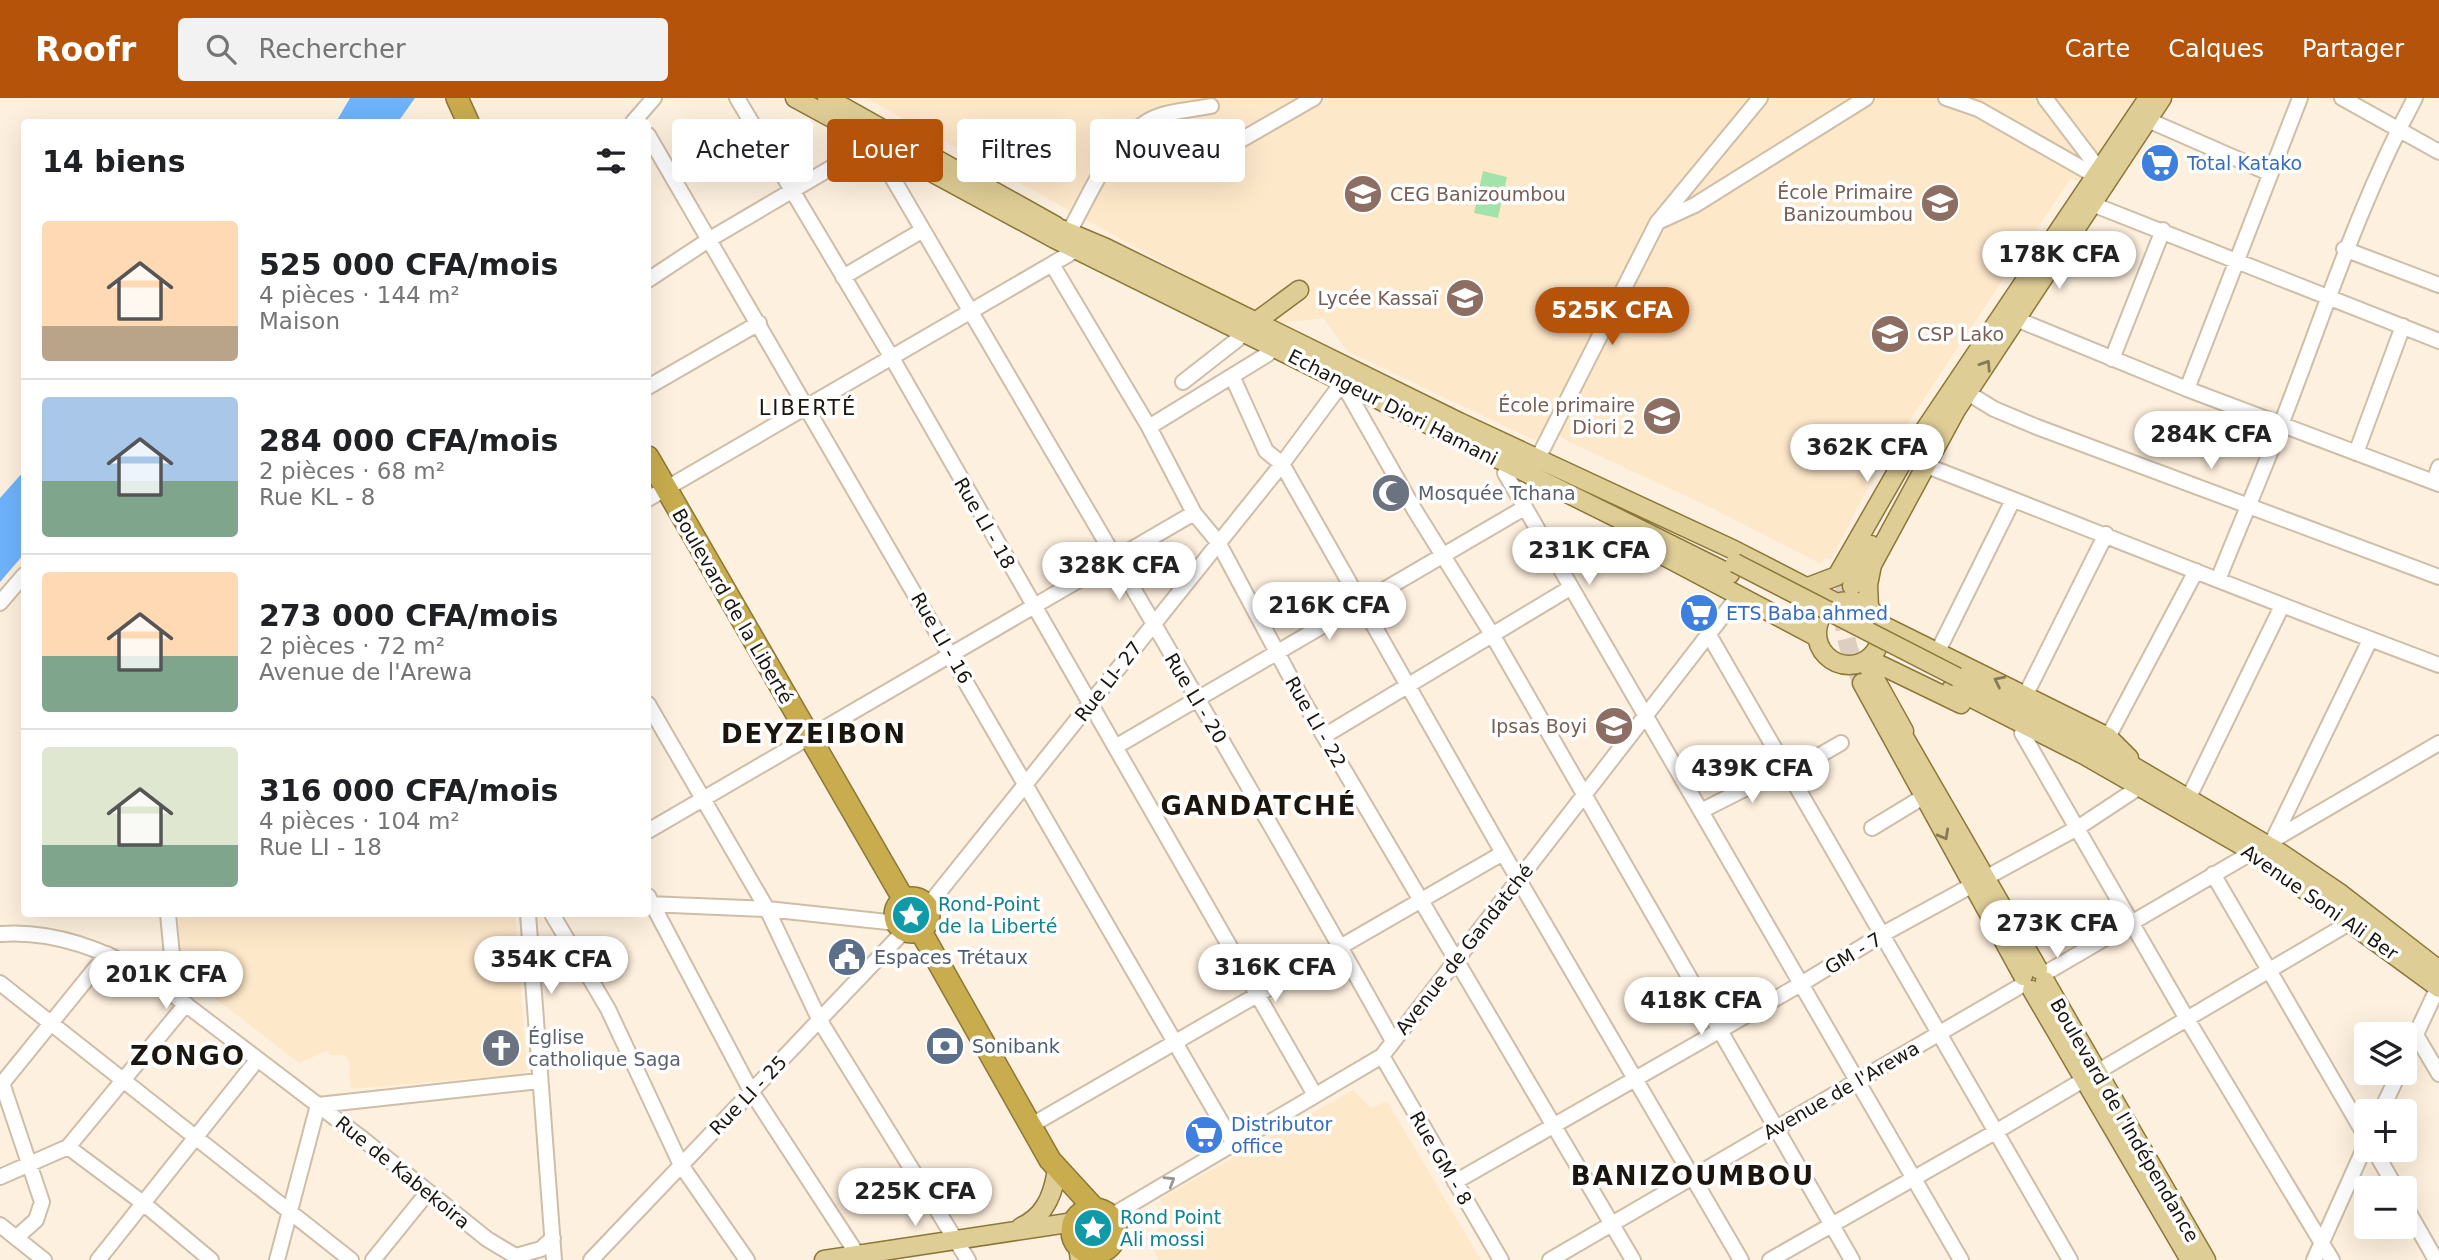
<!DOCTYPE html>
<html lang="fr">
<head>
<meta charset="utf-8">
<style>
  :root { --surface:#fff; --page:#f2f2f2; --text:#202124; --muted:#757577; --line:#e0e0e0; --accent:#b45309 }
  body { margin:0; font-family:"DejaVu Sans",sans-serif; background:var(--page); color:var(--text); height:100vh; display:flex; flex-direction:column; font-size:26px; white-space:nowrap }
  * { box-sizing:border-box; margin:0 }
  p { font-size:23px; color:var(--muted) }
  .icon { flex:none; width:38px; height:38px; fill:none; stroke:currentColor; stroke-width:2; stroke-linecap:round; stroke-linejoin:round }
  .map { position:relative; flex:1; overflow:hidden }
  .details { position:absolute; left:21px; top:21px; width:630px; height:798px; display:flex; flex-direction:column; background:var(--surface); border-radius:7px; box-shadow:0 7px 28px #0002 }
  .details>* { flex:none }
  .hud { position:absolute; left:672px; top:21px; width:665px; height:63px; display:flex; gap:14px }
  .buttons { position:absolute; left:2354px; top:924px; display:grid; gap:14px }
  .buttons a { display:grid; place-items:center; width:63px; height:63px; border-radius:7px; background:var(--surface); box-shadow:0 7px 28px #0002; font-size:35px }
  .price { position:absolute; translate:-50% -60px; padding:0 16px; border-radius:24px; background:#fff; color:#222; font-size:23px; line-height:46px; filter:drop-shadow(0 2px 4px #0008) }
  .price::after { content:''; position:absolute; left:50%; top:42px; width:21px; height:16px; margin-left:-10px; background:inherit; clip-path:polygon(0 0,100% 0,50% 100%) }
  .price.on { background:var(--accent); color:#fff }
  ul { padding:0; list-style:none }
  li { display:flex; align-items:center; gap:21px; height:175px; padding:0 21px }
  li+li { border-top:2px solid var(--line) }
  li span { display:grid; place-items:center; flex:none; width:196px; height:140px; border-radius:7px; color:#555 }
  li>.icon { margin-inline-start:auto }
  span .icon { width:84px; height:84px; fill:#fffc; stroke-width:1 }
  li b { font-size:30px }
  h2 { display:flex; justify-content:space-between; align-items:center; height:84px; padding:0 21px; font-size:30px }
  .tag { padding:0 24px; border-radius:7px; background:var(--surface); box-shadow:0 7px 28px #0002; font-size:24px; line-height:63px }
  .tag.on { background:var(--accent); color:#fff }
  header { display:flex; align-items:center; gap:42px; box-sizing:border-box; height:98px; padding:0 35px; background:var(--accent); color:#fff }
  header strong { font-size:33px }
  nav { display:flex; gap:38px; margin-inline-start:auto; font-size:24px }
  .search { width:490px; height:63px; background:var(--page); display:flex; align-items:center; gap:18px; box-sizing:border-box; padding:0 24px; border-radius:7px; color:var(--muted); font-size:26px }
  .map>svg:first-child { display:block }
</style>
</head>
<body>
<header>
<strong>Roofr</strong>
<div class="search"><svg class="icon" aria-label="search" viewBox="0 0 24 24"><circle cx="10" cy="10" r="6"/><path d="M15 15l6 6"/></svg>Rechercher</div>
<nav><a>Carte</a><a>Calques</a><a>Partager</a></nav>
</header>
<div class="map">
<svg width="2439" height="1162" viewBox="0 0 2439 1162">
  <rect width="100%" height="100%" fill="#fef0de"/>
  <!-- built -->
  <path fill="#fee8ca" d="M 866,0 L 2140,0 L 2083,83 L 2070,81 L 1879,368 L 1831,462 L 1825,459 L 1821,466 L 1712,410 L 1569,344 L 1544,328 L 1536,343 L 1347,253 L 1323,220 L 1274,226 Z
    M 178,816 L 515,816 L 527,973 L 521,976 L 351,991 L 349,964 L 345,957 L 330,957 L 327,953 L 299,965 L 181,874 Z
    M 1353,992 L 1371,1010 L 1387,1003 L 1481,1162 L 1159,1162 L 1146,1140 L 1159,1131 L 1165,1117 L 1160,1101 Z"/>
  <!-- green -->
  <path fill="#a3e3ab" d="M 1483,73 L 1507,79 L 1498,120 L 1474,115 Z"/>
  <!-- water -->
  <path fill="#6eb3fd" d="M 350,0 L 415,0 L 398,24 L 336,24 Z
    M 24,373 L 24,456 L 0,484 L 0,400 Z"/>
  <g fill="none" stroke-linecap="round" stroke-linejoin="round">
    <!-- major-tunnel -->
    <path stroke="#dccfbf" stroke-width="18" stroke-dasharray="18 9" stroke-linecap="butt" d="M 1845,487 C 1839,525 1847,551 1862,585"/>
    <!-- minor casing -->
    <g stroke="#cebea8" stroke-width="18">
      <path id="minor" d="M 737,0 L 892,260 L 1315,997
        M 1946,0 L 1978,11 L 2094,77
        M 2045,0 L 2098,70
        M 2342,0 L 2439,54
        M 2148,22 L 2269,75
        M 633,24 L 654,0
        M 648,37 L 1234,1046
        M 874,48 C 1047,346 1225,642 1393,943
        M 1227,50 L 1314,0
        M 2092,106 L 2439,243
        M 1660,123 L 1695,107 L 1866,0
        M 1070,132 C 1091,95 1109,46 1148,23 C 1165,13 1191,12 1211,8
        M 2344,151 L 2439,187
        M 1053,168 L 1149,329 L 1194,415 L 1218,444 L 1301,599 L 1633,1162
        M 843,179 L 923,132
        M 648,182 L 710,141 L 858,54 L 882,48
        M 2016,221 L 2187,291 L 2439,386
        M 2112,261 L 2163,132
        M 1232,278 L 1266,353 L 1282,366 L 1503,755 L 1741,1162
        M 1183,284 L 1238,241
        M 648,289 L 759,225
        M 2187,291 L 2300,0
        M 1347,293 L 1414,411 L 1493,538 L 1852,1162
        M 1968,295 L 1994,311 L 2037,329 L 2439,479
        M 1149,329 L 1268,256
        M 2356,355 L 2403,228
        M 1538,360 L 1657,125 L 1760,0
        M 1927,368 C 2098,434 2267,503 2439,567
        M 1505,375 L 1961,1162
        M 2434,384 L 2439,369
        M 648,401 L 1071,155
        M 2218,482 C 2239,429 2262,377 2282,324 C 2325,213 2359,105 2415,0
        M 0,505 L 24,477
        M 1709,537 L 2070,1162
        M 1938,553 L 2013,402
        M 2026,596 L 2106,436
        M 648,606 L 767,811 L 820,923 L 968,1162
        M 2022,635 L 2187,921 L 2332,1162
        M 1324,638 L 1570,490
        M 2108,639 L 2196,473
        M 1117,648 L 1524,410
        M 1789,675 L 1841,645
        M 2188,701 L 2281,510
        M 1701,713 L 1786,670
        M 1872,730 L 1923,699
        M 648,733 L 1194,415
        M 2273,742 L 2370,542
        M 2213,776 L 2366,1039
        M 648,798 L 751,993 L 861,1162
        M 648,806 L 767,811 L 897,825
        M 927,809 L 1282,366 L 1339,289
        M 168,816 L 176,899
        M 528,816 L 554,1162
        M 552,816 L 608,911 L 681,1067 L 747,1162
        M 0,836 C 52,832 103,851 147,877 L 364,1042 L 487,1141 L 522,1162
        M 2044,876 L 2439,645
        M 0,885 L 351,1162
        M 2416,937 L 2439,976
        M 1382,958 L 1501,1162
        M 2404,962 L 2439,887
        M 0,988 L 107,856
        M 3,988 L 42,1104 L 36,1122 L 17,1139
        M 318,1007 L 539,983
        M 2381,1013 L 2399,975
        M 1030,1028 L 1503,755
        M 68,1049 L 143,1105 L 211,1162
        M 2374,1052 L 2396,1090
        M 0,1079 L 68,1049 L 186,906
        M 1455,1084 L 1801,886 L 1883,836 L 2079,729 L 2141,688
        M 2404,1106 L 2436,1162
        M 1111,1118 L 1382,958 L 1739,497
        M 0,1127 L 44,1162
        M 516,1158 L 541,1151 L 553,1140
        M 98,1162 L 257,962
        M 277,1162 L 318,1007
        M 373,1162 L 428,1094
        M 591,1162 L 905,832
        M 1550,1162 L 2024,886
        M 1770,1162 L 1997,1033 L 2351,824
        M 2314,1162 L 2366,1046"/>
    </g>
    <!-- major casing -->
    <g stroke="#8b7738" stroke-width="21">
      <path id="major" d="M 795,0 L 1055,141 L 1730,476
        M 827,0 L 1056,128
        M 1061,131 L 1106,150 L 1459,324 L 1734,452 L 1837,505
        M 1257,223 L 1299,192
        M 1645,448 L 1817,539
        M 1852,488 L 1856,472 L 1871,447
        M 1808,489 L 1837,478 L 1899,370 L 2148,0
        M1817 535a32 32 0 1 1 64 0a32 32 0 1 1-64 0Z
        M 1869,509 L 1868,487 L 1872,467 L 1956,312 L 2162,0
        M 1880,526 L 2108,639 L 2129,660
        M 1868,561 L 1961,606
        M 1865,563 L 1904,633
        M 1957,579 L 2092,644 L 2279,754 L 2341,796 L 2439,872
        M 1862,585 L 2023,878
        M 1952,590 L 2084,657 L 2253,754 L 2439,890
        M 1896,625 L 2038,871
        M 2045,883 L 2206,1162
        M 2032,892 L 2190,1162
        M 1021,1129 C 1043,1119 1052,1100 1056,1077
        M 1078,1148 L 1080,1162
        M 824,1162 L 1074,1124"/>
    </g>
    <!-- highway casing -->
    <g stroke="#8b7738" stroke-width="24">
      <path id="highway" d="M 457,0 L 468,24
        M 648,359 L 904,802
        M895 817a17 17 0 1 1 34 0a17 17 0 1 1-34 0Z
        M 920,832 L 1050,1062 L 1094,1110
        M1072 1133a22 22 0 1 1 44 0a22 22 0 1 1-44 0Z"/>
    </g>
    <!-- minor -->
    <use href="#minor" stroke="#fff" stroke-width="14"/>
    <!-- major -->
    <use href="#major" stroke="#decd95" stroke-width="18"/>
    <!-- highway -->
    <use href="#highway" stroke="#c8ac4e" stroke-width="21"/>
    <!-- major-bridge casing -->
    <g stroke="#8b7738" stroke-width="21" stroke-linecap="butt">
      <path id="major-bridge" d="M 1735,465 L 1957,579"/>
    </g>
    <!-- major-bridge -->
    <use href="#major-bridge" stroke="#decd95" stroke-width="18"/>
  </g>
  <!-- one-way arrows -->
  <defs><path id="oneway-chevron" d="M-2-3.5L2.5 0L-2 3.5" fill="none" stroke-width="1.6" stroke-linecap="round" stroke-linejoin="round" transform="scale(1.75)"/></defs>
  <g stroke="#867a58">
    <use href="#oneway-chevron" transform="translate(1986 267) rotate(-57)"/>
    <use href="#oneway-chevron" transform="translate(1999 583) rotate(-154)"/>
    <use href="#oneway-chevron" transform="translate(1944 737) rotate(61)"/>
  </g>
  <use stroke="#989693" href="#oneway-chevron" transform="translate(1170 1083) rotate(-31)"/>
  <!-- icons -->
  <defs>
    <g id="supermarket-disc" transform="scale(2.0125)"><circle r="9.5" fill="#3f7fe0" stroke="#fff"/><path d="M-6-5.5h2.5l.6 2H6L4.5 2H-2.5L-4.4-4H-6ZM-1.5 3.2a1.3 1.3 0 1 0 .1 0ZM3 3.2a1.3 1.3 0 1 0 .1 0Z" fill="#fff"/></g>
    <g id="school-disc" transform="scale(2.0125)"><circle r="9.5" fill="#8d6e63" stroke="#fff"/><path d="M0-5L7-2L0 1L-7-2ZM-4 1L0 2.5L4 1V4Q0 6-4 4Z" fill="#fff"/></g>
    <g id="mosque-disc" transform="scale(2.0125)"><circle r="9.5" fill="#6b7280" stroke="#fff"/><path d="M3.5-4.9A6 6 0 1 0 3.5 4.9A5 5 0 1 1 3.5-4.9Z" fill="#fff"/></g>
    <g id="university-disc" transform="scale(2.0125)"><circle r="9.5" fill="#8d6e63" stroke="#fff"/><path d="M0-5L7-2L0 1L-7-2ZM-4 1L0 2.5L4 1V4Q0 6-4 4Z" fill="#fff"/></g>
    <g id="sight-disc" transform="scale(2.0125)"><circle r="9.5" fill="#0f9aa8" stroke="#fff"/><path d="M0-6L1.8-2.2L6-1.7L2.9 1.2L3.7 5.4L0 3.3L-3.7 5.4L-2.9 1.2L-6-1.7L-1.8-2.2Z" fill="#fff"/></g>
    <g id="civic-disc" transform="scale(2.0125)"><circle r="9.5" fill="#5c6f8a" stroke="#fff"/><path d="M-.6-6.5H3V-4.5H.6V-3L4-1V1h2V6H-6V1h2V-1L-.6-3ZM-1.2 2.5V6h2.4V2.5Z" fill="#fff"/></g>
    <g id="bank-disc" transform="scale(2.0125)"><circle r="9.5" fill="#5c6f8a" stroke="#fff"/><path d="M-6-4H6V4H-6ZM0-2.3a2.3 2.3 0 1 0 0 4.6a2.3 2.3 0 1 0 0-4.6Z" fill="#fff"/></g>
    <g id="church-disc" transform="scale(2.0125)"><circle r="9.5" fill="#6b7280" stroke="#fff"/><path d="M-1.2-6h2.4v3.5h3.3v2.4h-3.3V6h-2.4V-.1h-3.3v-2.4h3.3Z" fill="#fff"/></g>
  </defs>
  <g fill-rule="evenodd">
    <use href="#supermarket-disc" x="2160" y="65"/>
    <use href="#school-disc" x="1363" y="96"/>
    <use href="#school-disc" x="1940" y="105"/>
    <use href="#school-disc" x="1465" y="200"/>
    <use href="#school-disc" x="1890" y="236"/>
    <use href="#school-disc" x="1662" y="318"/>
    <use href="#mosque-disc" x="1391" y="395"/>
    <use href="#supermarket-disc" x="1699" y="515"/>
    <use href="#university-disc" x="1614" y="628"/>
    <use href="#sight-disc" x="911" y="817"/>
    <use href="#civic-disc" x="847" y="859"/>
    <use href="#bank-disc" x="945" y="948"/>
    <use href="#church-disc" x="501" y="950"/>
    <use href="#supermarket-disc" x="1204" y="1037"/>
    <use href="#sight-disc" x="1093" y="1130"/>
  </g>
  <g text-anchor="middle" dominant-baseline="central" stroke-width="7" stroke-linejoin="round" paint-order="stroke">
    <!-- shop labels -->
    <g font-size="19" fill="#366cbe" stroke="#fff" text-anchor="start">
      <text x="2187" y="65">Total Katako</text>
      <text x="1726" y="515">ETS Baba ahmed</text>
      <text x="1231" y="1026">Distributor<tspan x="1231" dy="22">office</tspan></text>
    </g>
    <!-- education labels -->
    <g font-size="19" fill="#785e54" stroke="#fff" text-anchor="end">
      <text x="1913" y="94">École Primaire<tspan x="1913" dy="22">Banizoumbou</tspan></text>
      <text x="1390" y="96" text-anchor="start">CEG Banizoumbou</text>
      <text x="1438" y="200">Lycée Kassaï</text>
      <text x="1917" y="236" text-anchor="start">CSP Lako</text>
      <text x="1635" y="307">École primaire<tspan x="1635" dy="22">Diori 2</tspan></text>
      <text x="1587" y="628">Ipsas Boyi</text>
    </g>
    <!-- street labels -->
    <g font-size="19" fill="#1b150e" stroke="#fff">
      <text transform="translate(1393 309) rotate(27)">Echangeur Diori Hamani</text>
      <text transform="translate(985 425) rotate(60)">Rue LI - 18</text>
      <text transform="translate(733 508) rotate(60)">Boulevard de la Liberté</text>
      <text transform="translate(942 540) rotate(60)">Rue LI - 16</text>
      <text transform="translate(1108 583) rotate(-52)">Rue LI- 27</text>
      <text transform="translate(1196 600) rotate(59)">Rue LI - 20</text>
      <text transform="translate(1316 624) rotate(60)">Rue LI - 22</text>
      <text transform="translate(2320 804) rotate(35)">Avenue Soni Ali Ber</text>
      <text transform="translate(1464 851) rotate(-52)">Avenue de Gandatché</text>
      <text transform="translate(1853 855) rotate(-31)">GM - 7</text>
      <text transform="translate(1841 992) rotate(-30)">Avenue de l'Arewa</text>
      <text transform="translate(748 997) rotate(-46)">Rue LI - 25</text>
      <text transform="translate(2125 1022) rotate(60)">Boulevard de l'Indépendance</text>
      <text transform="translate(1441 1060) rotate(60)">Rue GM - 8</text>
      <text transform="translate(403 1074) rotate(39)">Rue de Kabekoira</text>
    </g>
    <!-- worship labels -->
    <g font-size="19" fill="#5b616d" stroke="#fff" text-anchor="start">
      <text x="1418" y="395">Mosquée Tchana</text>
      <text x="528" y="939">Église<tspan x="528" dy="22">catholique Saga</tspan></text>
    </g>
    <!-- culture labels -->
    <g font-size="19" fill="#0d838f" stroke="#fff" text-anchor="start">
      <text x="938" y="806">Rond-Point<tspan x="938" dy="22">de la Liberté</tspan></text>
      <text x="1120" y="1119">Rond Point<tspan x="1120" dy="22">Ali mossi</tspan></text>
    </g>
    <!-- service labels -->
    <g font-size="19" fill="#4e5e75" stroke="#fff" text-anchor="start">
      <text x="874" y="859">Espaces Trétaux</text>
      <text x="972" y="948">Sonibank</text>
    </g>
    <!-- neighbourhood labels -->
    <g font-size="21" letter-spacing="2" fill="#1b150e" stroke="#fff">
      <text x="808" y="310">LIBERTÉ</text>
    </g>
    <!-- district labels -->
    <g font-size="26" font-weight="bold" letter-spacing="2" fill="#1b150e" stroke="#fff">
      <text x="814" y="636">DEYZEIBON</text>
      <text x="1259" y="708">GANDATCHÉ</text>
      <text x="188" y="958">ZONGO</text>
      <text x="1693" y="1078">BANIZOUMBOU</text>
    </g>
  </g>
</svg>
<div class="buttons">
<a><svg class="icon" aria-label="layers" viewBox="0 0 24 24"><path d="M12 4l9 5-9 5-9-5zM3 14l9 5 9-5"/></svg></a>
<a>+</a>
<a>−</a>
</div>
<b class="price" style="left:2059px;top:193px">178K CFA</b>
<b class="price on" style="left:1612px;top:249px">525K CFA</b>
<b class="price" style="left:2211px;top:373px">284K CFA</b>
<b class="price" style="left:1867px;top:386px">362K CFA</b>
<b class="price" style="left:1589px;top:489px">231K CFA</b>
<b class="price" style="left:1119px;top:504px">328K CFA</b>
<b class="price" style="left:1329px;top:544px">216K CFA</b>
<b class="price" style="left:1752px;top:707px">439K CFA</b>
<b class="price" style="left:2057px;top:862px">273K CFA</b>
<b class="price" style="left:551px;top:898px">354K CFA</b>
<b class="price" style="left:1275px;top:906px">316K CFA</b>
<b class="price" style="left:166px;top:913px">201K CFA</b>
<b class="price" style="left:1701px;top:939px">418K CFA</b>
<b class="price" style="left:915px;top:1130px">225K CFA</b>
<div class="hud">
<a class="tag">Acheter</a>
<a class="tag on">Louer</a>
<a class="tag">Filtres</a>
<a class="tag">Nouveau</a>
</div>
<section class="details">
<h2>14 biens<svg class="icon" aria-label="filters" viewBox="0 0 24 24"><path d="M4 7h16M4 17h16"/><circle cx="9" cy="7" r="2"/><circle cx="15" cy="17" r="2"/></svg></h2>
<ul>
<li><span style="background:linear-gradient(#ffd9b3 75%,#b9a48a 0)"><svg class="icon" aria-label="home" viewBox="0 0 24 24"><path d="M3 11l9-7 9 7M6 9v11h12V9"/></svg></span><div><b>525 000 CFA/mois</b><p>4 pièces · 144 m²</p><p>Maison</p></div></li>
<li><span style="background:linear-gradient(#a9c7e8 60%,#7fa58c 0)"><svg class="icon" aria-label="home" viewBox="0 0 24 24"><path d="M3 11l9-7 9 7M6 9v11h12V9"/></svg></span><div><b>284 000 CFA/mois</b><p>2 pièces · 68 m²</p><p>Rue KL - 8</p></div></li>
<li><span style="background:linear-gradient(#ffd9b3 60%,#7fa58c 0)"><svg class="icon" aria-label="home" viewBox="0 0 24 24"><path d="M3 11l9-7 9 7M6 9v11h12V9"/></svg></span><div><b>273 000 CFA/mois</b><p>2 pièces · 72 m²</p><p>Avenue de l'Arewa</p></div></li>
<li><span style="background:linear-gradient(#dfe7d0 70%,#7fa58c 0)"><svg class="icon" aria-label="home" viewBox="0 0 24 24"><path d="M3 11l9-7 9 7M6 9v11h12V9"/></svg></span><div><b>316 000 CFA/mois</b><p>4 pièces · 104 m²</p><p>Rue LI - 18</p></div></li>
</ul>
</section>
</div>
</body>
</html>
